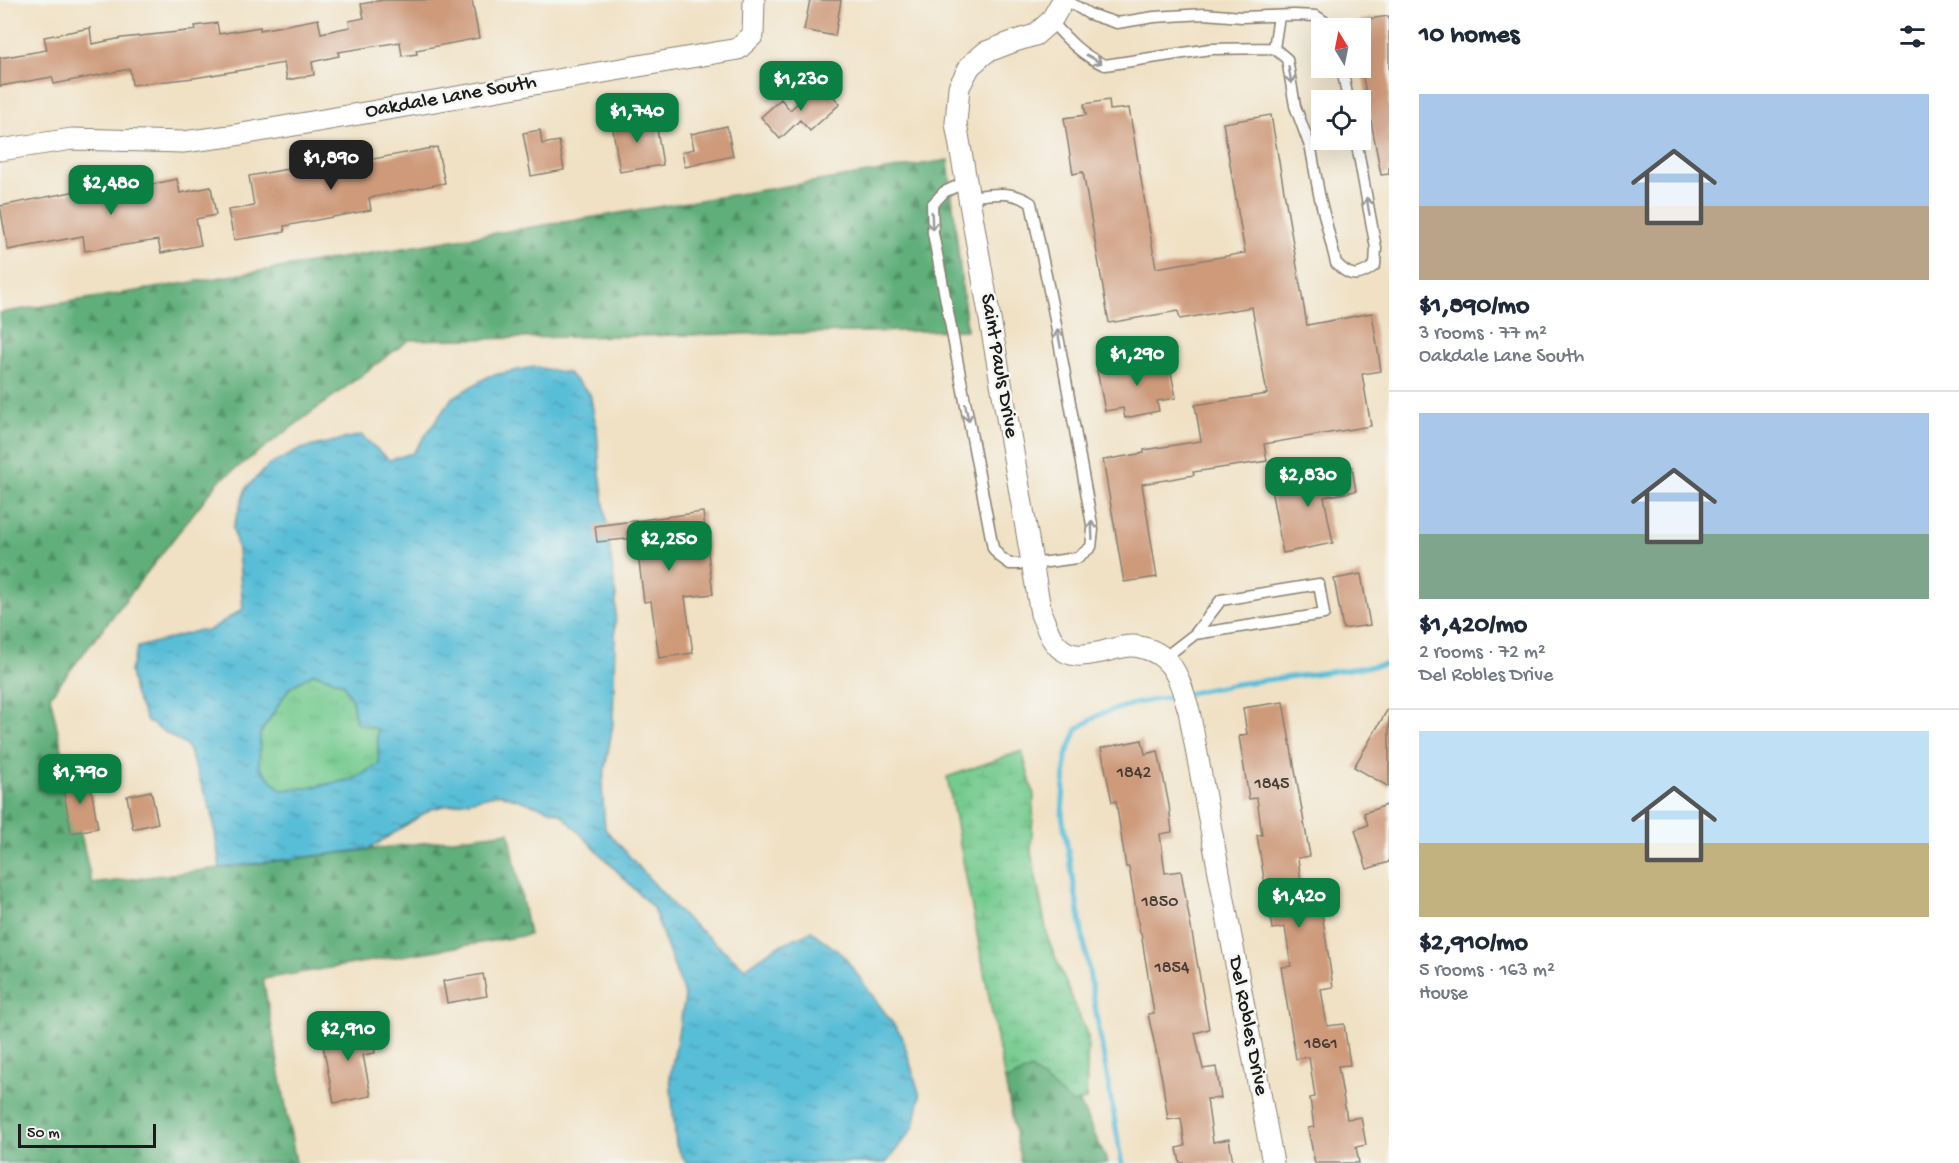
<!DOCTYPE html>
<html lang="en">
<head>
<meta charset="utf-8">
<style>
  :root { --surface:#fff; --page:#f6f6f7; --text:#1f2937; --muted:#747a83; --line:#e0e1e3; --accent:#0b8043 }
  body { margin:0; font-family:"Gochi Hand",sans-serif; background:var(--page); color:var(--text); height:100vh; display:flex; flex-direction:column; font-size:22px; white-space:nowrap }
  * { box-sizing:border-box; margin:0 }
  p { font-size:20px; color:var(--muted) }
  .icon { flex:none; width:33px; height:33px; fill:none; stroke:currentColor; stroke-width:2; stroke-linecap:round; stroke-linejoin:round }
  .map { position:relative; flex:1; overflow:hidden }
  .details { display:flex; flex-direction:column; background:var(--surface); width:570px }
  .details>* { flex:none }
  .needle { width:39px; rotate:350deg }
  .tools { position:absolute; left:1311px; top:18px; display:grid; gap:12px }
  .tools a { display:grid; place-items:center; width:60px; height:60px; border-radius:0px; background:var(--surface); box-shadow:0 6px 24px #0002; font-size:30px }
  .scale { position:absolute; left:18px; bottom:15px; width:138px; box-sizing:border-box; padding-left:6px; border:3px solid #1c1c1c; border-top:0; font-size:16px; line-height:21px; white-space:nowrap; color:#1c1c1c; -webkit-text-stroke:4px #f6f6f2; paint-order:stroke }
  .price { position:absolute; translate:-50% -51px; padding:0 14px; border-radius:12px; background:var(--accent); color:#fff; font-size:20px; line-height:39px; filter:drop-shadow(0 2px 3px #0008) }
  .price::after { content:''; position:absolute; left:50%; top:36px; width:18px; height:14px; margin-left:-9px; background:inherit; clip-path:polygon(0 0,100% 0,50% 100%) }
  .price.current { background:#222; color:#fff }
  ul { padding:0; list-style:none }
  li { display:grid; align-content:center; gap:12px; height:318px; padding:0 30px }
  li+li { border-top:2px solid var(--line) }
  li span { display:grid; place-items:center; height:186px; border-radius:0px; color:#555 }
  li>.icon { margin-inline-start:auto }
  span .icon { width:108px; height:108px; fill:#fffc; stroke-width:1 }
  li b { font-size:26px }
  h2 { display:flex; justify-content:space-between; align-items:center; height:72px; padding:0 30px; font-size:26px }
  main { display:flex; flex:1; min-height:0 }
  .map>svg:first-child { display:block }
</style>
</head>
<body>
<main>
<div class="map">
<svg width="1389" height="1163" viewBox="0 0 1389 1163">
  <defs>
    <pattern id="grass-tufts" width="24" height="20" patternUnits="userSpaceOnUse" patternTransform="scale(1.5)"><rect width="24" height="20" fill="#75cb8f"/><path d="M3 7l-1-3M5 7V3M7 7l1-3M15 17l-1-3M17 17v-4M19 17l1-3" fill="none" stroke="#65ae7b"/></pattern>
    <pattern id="forest-firs" width="22" height="20" patternUnits="userSpaceOnUse" patternTransform="scale(1.5)"><rect width="22" height="20" fill="#60af7a"/><path d="M5 1l3.5 6h-7zM16 11l3.5 6h-7z" fill="#4e8e63"/></pattern>
    <pattern id="wetland-marsh" width="20" height="14" patternUnits="userSpaceOnUse" patternTransform="scale(1.5)"><rect width="20" height="14" fill="#75cb8f"/><path d="M1 5h8M5 5V1M11 12h8M15 12V8" fill="none" stroke="#65ae7b"/></pattern>
    <pattern id="water-ripples" width="26" height="14" patternUnits="userSpaceOnUse" patternTransform="scale(1.5)"><rect width="26" height="14" fill="#59bdd7"/><path d="M2 4q2-2 4 0t4 0M15 11q2-2 4 0t4 0" fill="none" stroke="#4999ae"/></pattern>
  </defs>
  <rect width="100%" height="100%" fill="#f6f6f2"/>
  <filter id="ink" filterUnits="userSpaceOnUse"><feTurbulence type="fractalNoise" baseFrequency=".0167" numOctaves="2"/><feDisplacementMap in="SourceGraphic" scale="12" xChannelSelector="R" yChannelSelector="G"/><feConvolveMatrix kernelMatrix="1 2 1 2 8 2 1 2 1" color-interpolation-filters="sRGB"/></filter>
  <filter id="wash" filterUnits="userSpaceOnUse"><feTurbulence type="fractalNoise" baseFrequency=".008" numOctaves="4" result="noise"/><feDisplacementMap in="SourceGraphic" scale="24" xChannelSelector="R" yChannelSelector="G"/><feGaussianBlur stdDeviation="1.35" result="paint"/><feColorMatrix in="noise" values="0 0 0 0 0 0 0 0 0 0 0 0 0 0 0 0 0 1.4 0 .05"/><feComposite in="paint" operator="in"/></filter>
  <g filter="url(#wash)">
    <rect width="100%" height="100%" fill="#f0e1c4"/>
    <!-- grass -->
    <path fill="url(#grass-tufts)" stroke="#487456" stroke-width="1.5" d="M 314,673 L 343,683 L 352,701 L 356,723 L 377,729 L 379,764 L 354,779 L 308,788 L 281,790 L 259,767 L 260,734 L 289,688 Z"/>
    <!-- forest -->
    <path fill="url(#forest-firs)" stroke="#3e664b" stroke-width="1.5" d="M 948,160 L 967,330 L 409,340 L 218,482 L 50,696 L 92,884 L 509,832 L 529,935 L 263,979 L 296,1163 L 0,1163 L 0,313 Z
      M 1031,1069 L 1072,1103 L 1079,1101 L 1108,1163 L 1021,1163 L 1005,1081 Z"/>
    <!-- wetland -->
    <path fill="url(#wetland-marsh)" stroke="#487456" stroke-width="1.5" d="M 1022,751 L 1034,795 L 1031,852 L 1048,939 L 1088,1037 L 1086,1100 L 1072,1103 L 1031,1069 L 1005,1081 L 947,777 Z"/>
    <!-- water -->
    <path fill="url(#water-ripples)" stroke="#3a6c7a" stroke-width="1.5" fill-rule="evenodd" d="M 534,367 L 568,373 L 590,394 L 597,431 L 600,473 L 616,596 L 613,724 L 602,787 L 605,829 L 682,915 L 745,968 L 776,947 L 811,931 L 843,955 L 902,1036 L 920,1096 L 914,1127 L 886,1163 L 686,1163 L 676,1145 L 670,1076 L 685,997 L 653,908 L 560,813 L 500,794 L 431,809 L 369,849 L 220,868 L 212,813 L 187,746 L 147,721 L 134,693 L 130,671 L 138,647 L 200,630 L 208,631 L 243,609 L 238,550 L 233,528 L 246,488 L 269,465 L 301,449 L 361,435 L 389,460 L 413,453 L 452,398 L 489,376 ZM 314,673 L 343,683 L 352,701 L 356,723 L 377,729 L 379,764 L 354,779 L 308,788 L 281,790 L 259,767 L 260,734 L 289,688 Z"/>
    <g fill="none" stroke-linecap="round" stroke-linejoin="round">
      <!-- stream -->
      <path stroke="#59bdd7" stroke-width="5" d="M 1189,693 L 1236,684 L 1389,664
        M 1122,1163 L 1062,815 L 1066,756 L 1077,729 L 1100,714 L 1133,704 L 1180,695"/>
    </g>
    <g id="blocks">
      <!-- building -->
      <path fill="#ce9a7a" d="M 383,0 L 472,0 L 479,38 L 416,50 L 417,54 L 402,56 L 400,42 L 338,52 L 339,56 L 312,62 L 314,75 L 287,80 L 284,63 L 194,78 L 132,85 L 130,69 L 54,84 L 52,77 L 0,86 L 0,58 L 47,50 L 44,37 L 90,28 L 92,44 L 122,38 L 196,30 L 195,26 L 217,23 L 219,34 L 260,27 L 260,30 L 318,19 L 321,33 L 350,27 L 349,21 L 364,18 L 361,4 Z
        M 810,0 L 841,0 L 835,36 L 804,30 Z
        M 1389,16 L 1389,174 L 1381,175 L 1360,61 L 1360,20 Z
        M 821,83 L 840,104 L 810,131 L 800,120 L 780,139 L 761,117 L 781,99 L 790,110 Z
        M 1109,100 L 1110,110 L 1129,108 L 1156,268 L 1245,253 L 1223,123 L 1271,115 L 1307,325 L 1372,313 L 1381,371 L 1362,374 L 1371,426 L 1264,444 L 1267,461 L 1193,472 L 1194,475 L 1142,484 L 1157,577 L 1124,582 L 1103,460 L 1144,453 L 1144,450 L 1201,441 L 1195,405 L 1267,394 L 1252,307 L 1180,319 L 1178,311 L 1109,323 L 1083,172 L 1073,174 L 1064,118 L 1086,115 L 1084,104 Z
        M 655,117 L 663,165 L 620,172 L 612,124 Z
        M 727,126 L 733,156 L 685,167 L 682,152 L 694,149 L 691,134 Z
        M 540,130 L 542,144 L 559,141 L 564,170 L 531,176 L 523,133 Z
        M 437,147 L 445,183 L 369,198 L 371,210 L 284,226 L 285,232 L 234,240 L 228,210 L 254,206 L 249,176 L 288,169 L 288,171 L 362,158 L 363,161 Z
        M 133,178 L 135,188 L 177,179 L 180,193 L 211,187 L 216,215 L 196,219 L 201,245 L 161,253 L 158,240 L 85,251 L 83,236 L 8,250 L 0,206 L 77,191 L 76,187 Z
        M 1168,357 L 1176,398 L 1157,401 L 1159,411 L 1125,418 L 1123,408 L 1105,411 L 1097,370 Z
        M 1352,467 L 1356,491 L 1324,497 L 1333,543 L 1283,553 L 1270,484 Z
        M 703,512 L 713,594 L 685,597 L 693,653 L 659,658 L 651,601 L 644,602 L 636,538 L 597,542 L 595,526 Z
        M 1361,574 L 1370,625 L 1343,629 L 1334,579 Z
        M 1283,702 L 1310,856 L 1298,858 L 1303,897 L 1319,894 L 1333,987 L 1321,989 L 1327,1026 L 1344,1024 L 1350,1065 L 1338,1066 L 1347,1119 L 1361,1117 L 1366,1145 L 1356,1147 L 1359,1163 L 1315,1163 L 1308,1128 L 1314,1127 L 1310,1098 L 1315,1097 L 1309,1057 L 1296,1059 L 1281,967 L 1291,966 L 1285,927 L 1272,929 L 1257,835 L 1262,835 L 1257,798 L 1249,799 L 1239,736 L 1247,734 L 1243,708 Z
        M 1389,707 L 1389,787 L 1354,767 Z
        M 1142,740 L 1145,754 L 1158,751 L 1169,805 L 1172,832 L 1160,834 L 1165,873 L 1181,871 L 1209,1029 L 1195,1033 L 1203,1069 L 1216,1067 L 1221,1098 L 1207,1099 L 1213,1142 L 1229,1139 L 1233,1163 L 1180,1163 L 1177,1148 L 1185,1146 L 1181,1118 L 1168,1120 L 1162,1079 L 1148,1014 L 1154,1013 L 1141,933 L 1140,933 L 1129,867 L 1126,867 L 1116,801 L 1112,802 L 1101,748 Z
        M 89,777 L 98,828 L 71,833 L 62,782 Z
        M 151,791 L 158,823 L 133,829 L 127,796 Z
        M 1389,804 L 1389,862 L 1367,869 L 1355,830 L 1368,825 L 1364,813 Z
        M 483,974 L 487,996 L 447,1003 L 443,981 Z
        M 370,1025 L 375,1053 L 363,1055 L 371,1096 L 334,1103 L 321,1035 Z"/>
    </g>
  </g>
  <g filter="url(#ink)">
    <use href="#blocks" fill-opacity="0" stroke="#867e70" stroke-width="1.5"/>
    <g fill="none" stroke-linecap="round" stroke-linejoin="round">
      <!-- lane casing -->
      <g stroke="#867e70" stroke-width="13">
        <path id="lane" d="M 1066,0 L 1089,14 L 1117,23 L 1154,17 L 1204,14 L 1242,17 L 1294,15 L 1316,16 L 1328,24 L 1330,28
          M 1051,21 C 1067,39 1082,56 1105,65 L 1210,49 L 1274,48 L 1287,59 L 1295,106 L 1311,149 L 1319,194 L 1336,263 C 1350,278 1359,278 1375,265 L 1376,248 L 1356,140
          M 1274,48 L 1279,16
          M 1342,68 L 1348,100
          M 966,182 L 944,192 L 932,205 L 933,233 L 993,548 L 999,556 L 1010,564 L 1033,564 L 1077,558 L 1091,547 L 1093,530 L 1054,314 L 1031,203 C 1012,190 991,194 969,197
          M 1164,658 L 1195,634 L 1221,600 L 1319,584 L 1324,614 L 1195,634"/>
      </g>
      <!-- street casing -->
      <g stroke="#867e70" stroke-width="23">
        <path id="street" d="M 1063,0 L 1051,21 L 1035,35 L 1015,41 L 986,52 L 970,66 L 959,87 L 956,123 L 1041,614 C 1047,627 1051,645 1066,652 C 1077,658 1090,654 1102,652 C 1111,650 1124,645 1134,646 C 1173,651 1179,678 1189,711 L 1273,1163
          M 0,150 L 72,139 L 183,142 L 230,136 L 738,49 L 753,35 L 754,0"/>
      </g>
      <!-- lane -->
      <use href="#lane" stroke="#fff" stroke-width="10"/>
      <!-- street -->
      <use href="#street" stroke="#fff" stroke-width="21"/>
    </g>
    <!-- one-way arrows -->
    <defs><path id="oneway-shaft" d="M-6 0H5M1.5-3L5.5 0L1.5 3" fill="none" stroke-width="1.6" stroke-linecap="round" stroke-linejoin="round" transform="scale(1.5)"/></defs>
    <g stroke="#999">
      <use href="#oneway-shaft" transform="translate(1094 59) rotate(29)"/>
      <use href="#oneway-shaft" transform="translate(1290 75) rotate(80)"/>
      <use href="#oneway-shaft" transform="translate(1368 206) rotate(-100)"/>
      <use href="#oneway-shaft" transform="translate(932 221) rotate(88)"/>
      <use href="#oneway-shaft" transform="translate(1059 338) rotate(-100)"/>
      <use href="#oneway-shaft" transform="translate(967 413) rotate(78)"/>
      <use href="#oneway-shaft" transform="translate(1092 530) rotate(-92)"/>
    </g>
  </g>
  <g text-anchor="middle" dominant-baseline="central" stroke-width="5" stroke-linejoin="round" paint-order="stroke">
    <!-- number labels -->
    <g font-size="18" fill="#483c34">
      <text x="1134" y="773">1842</text>
      <text x="1272" y="784">1845</text>
      <text x="1160" y="902">1850</text>
      <text x="1172" y="968">1854</text>
      <text x="1321" y="1044">1861</text>
    </g>
    <!-- street labels -->
    <g font-size="21" fill="#1c1c1c" stroke="#f6f6f2">
      <text transform="translate(451 98) rotate(-10)">Oakdale Lane South</text>
      <text transform="translate(998 366) rotate(80)">Saint Pauls Drive</text>
      <text transform="translate(1247 1026) rotate(79)">Del Robles Drive</text>
    </g>
  </g>
</svg>
<div class="tools">
<a><svg class="needle" viewBox="-14 -14 28 28"><path d="M0-13l5 13h-10z" fill="#e53935"/><path d="M0 13l5-13h-10z" fill="#747a83"/></svg></a>
<a><svg class="icon" aria-label="locate" viewBox="0 0 24 24"><circle cx="12" cy="12" r="6"/><path d="M12 2v4M12 18v4M2 12h4M18 12h4"/></svg></a>
</div>
<div class="scale">50 m</div>
<b class="price" style="left:801px;top:112px">$1,230</b>
<b class="price" style="left:637px;top:144px">$1,740</b>
<b class="price current" style="left:331px;top:191px">$1,890</b>
<b class="price" style="left:111px;top:216px">$2,480</b>
<b class="price" style="left:1137px;top:387px">$1,290</b>
<b class="price" style="left:1308px;top:508px">$2,830</b>
<b class="price" style="left:669px;top:572px">$2,250</b>
<b class="price" style="left:80px;top:805px">$1,790</b>
<b class="price" style="left:1299px;top:929px">$1,420</b>
<b class="price" style="left:348px;top:1062px">$2,910</b>
</div>
<section class="details">
<h2>10 homes<svg class="icon" aria-label="filters" viewBox="0 0 24 24"><path d="M4 7h16M4 17h16"/><circle cx="9" cy="7" r="2"/><circle cx="15" cy="17" r="2"/></svg></h2>
<ul>
<li><span style="background:linear-gradient(#a9c7e8 60%,#b9a48a 0)"><svg class="icon" aria-label="home" viewBox="0 0 24 24"><path d="M3 11l9-7 9 7M6 9v11h12V9"/></svg></span><div><b>$1,890/mo</b><p>3 rooms · 77 m²</p><p>Oakdale Lane South</p></div></li>
<li><span style="background:linear-gradient(#a9c7e8 65%,#7fa58c 0)"><svg class="icon" aria-label="home" viewBox="0 0 24 24"><path d="M3 11l9-7 9 7M6 9v11h12V9"/></svg></span><div><b>$1,420/mo</b><p>2 rooms · 72 m²</p><p>Del Robles Drive</p></div></li>
<li><span style="background:linear-gradient(#bfe0f5 60%,#c2b280 0)"><svg class="icon" aria-label="home" viewBox="0 0 24 24"><path d="M3 11l9-7 9 7M6 9v11h12V9"/></svg></span><div><b>$2,910/mo</b><p>5 rooms · 163 m²</p><p>House</p></div></li>
</ul>
</section>
</main>
</body>
</html>
